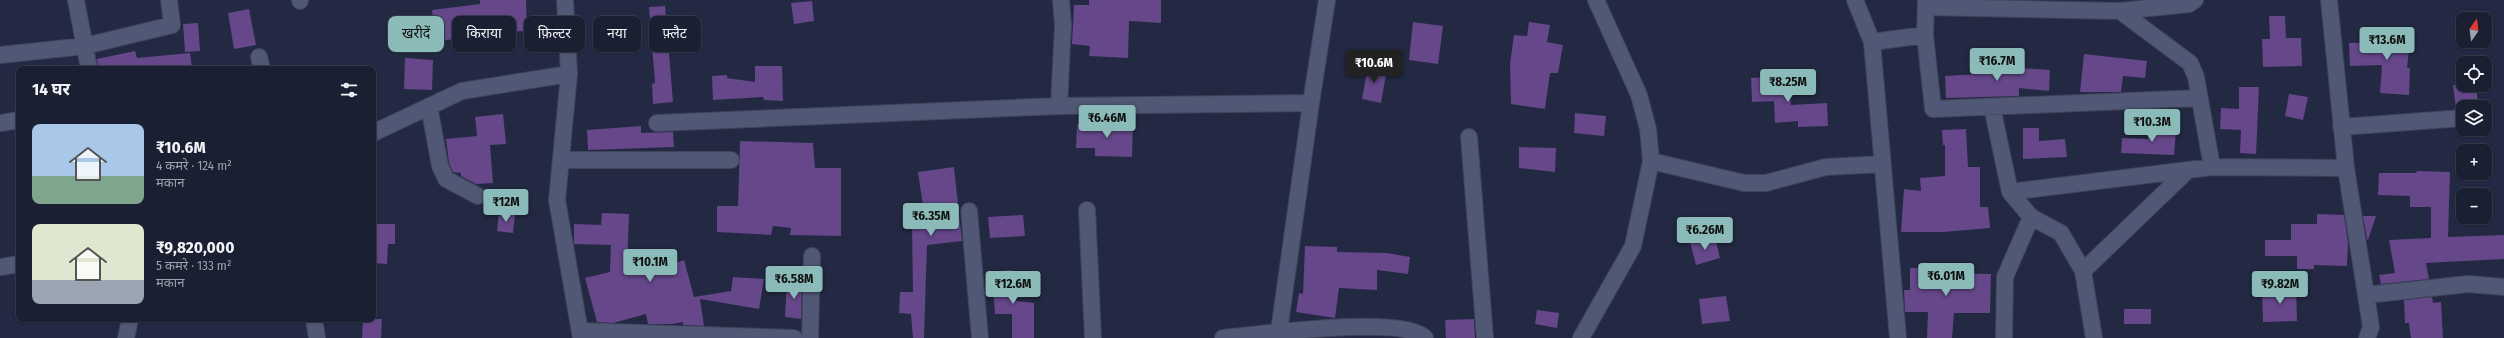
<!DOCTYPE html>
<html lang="hi">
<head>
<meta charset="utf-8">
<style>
  :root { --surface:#1a1f32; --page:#272c3e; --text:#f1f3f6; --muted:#9fa2ac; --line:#383d4d; --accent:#8bbbb9 }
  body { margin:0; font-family:"Fira Sans Condensed","Noto Sans Devanagari",sans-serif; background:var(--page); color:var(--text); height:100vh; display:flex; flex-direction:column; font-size:15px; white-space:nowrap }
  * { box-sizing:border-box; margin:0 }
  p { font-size:13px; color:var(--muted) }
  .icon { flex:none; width:22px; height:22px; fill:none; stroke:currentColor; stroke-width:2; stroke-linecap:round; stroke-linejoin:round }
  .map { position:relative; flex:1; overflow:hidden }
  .side { position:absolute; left:16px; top:66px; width:360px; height:256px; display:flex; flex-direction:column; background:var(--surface); border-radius:8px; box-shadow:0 1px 3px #0004,0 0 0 1px var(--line) }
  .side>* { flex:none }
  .banner { position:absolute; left:388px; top:16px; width:380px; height:36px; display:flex; gap:8px }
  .needle { width:26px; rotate:14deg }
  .tools { position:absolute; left:2456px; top:12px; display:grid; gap:8px }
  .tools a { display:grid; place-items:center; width:36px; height:36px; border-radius:8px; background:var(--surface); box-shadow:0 1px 3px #0004,0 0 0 1px var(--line); font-size:20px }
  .price { position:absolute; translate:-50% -34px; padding:0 9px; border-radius:4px; background:var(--accent); color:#111; font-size:13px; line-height:26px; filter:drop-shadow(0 1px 2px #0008) }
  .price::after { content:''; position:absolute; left:50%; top:24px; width:12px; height:9px; margin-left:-6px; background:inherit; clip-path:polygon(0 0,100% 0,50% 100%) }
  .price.selected { background:#222; color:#fff }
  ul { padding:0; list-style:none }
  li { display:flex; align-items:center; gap:12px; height:100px; padding:0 16px }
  li span { display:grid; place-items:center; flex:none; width:112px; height:80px; border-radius:8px; color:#555 }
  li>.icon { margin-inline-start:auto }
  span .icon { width:48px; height:48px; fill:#fffc; stroke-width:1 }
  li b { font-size:17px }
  h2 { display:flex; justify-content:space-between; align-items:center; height:48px; padding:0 16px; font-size:17px }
  .chip { padding:0 14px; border-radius:8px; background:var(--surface); box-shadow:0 1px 3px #0004,0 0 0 1px var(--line); font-size:14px; line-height:36px }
  .chip.selected { background:var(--accent); color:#111 }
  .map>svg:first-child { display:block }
</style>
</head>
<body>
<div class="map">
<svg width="2504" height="338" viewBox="0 0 2504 338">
  <rect width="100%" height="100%" fill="#232943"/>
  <!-- building -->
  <path fill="#65478a" d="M 480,0 L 526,0 L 527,31 L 466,33 L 467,38 L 436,41 L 432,10 L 480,4 Z
    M 1089,0 L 1161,0 L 1161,23 L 1129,21 L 1128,58 L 1089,56 L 1090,46 L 1072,44 L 1074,5 L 1089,5 Z
    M 812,1 L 814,21 L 794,24 L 791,3 Z
    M 665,6 L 673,102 L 653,104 L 652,84 L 655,83 L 649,7 Z
    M 249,9 L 256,45 L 234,49 L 228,13 Z
    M 2269,16 L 2285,16 L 2286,38 L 2301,38 L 2302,66 L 2263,67 L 2262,39 L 2270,39 Z
    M 1413,22 L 1443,26 L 1438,64 L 1409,60 Z
    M 1529,22 L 1550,25 L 1547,42 L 1563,45 L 1558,73 L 1550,73 L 1545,109 L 1511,104 L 1510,64 L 1514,35 L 1527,36 Z
    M 198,23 L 200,51 L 185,52 L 183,24 Z
    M 2397,29 L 2411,31 L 2407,68 L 2410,68 L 2409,95 L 2380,93 L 2382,65 L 2350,66 L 2349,43 L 2395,42 Z
    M 135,51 L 137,58 L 190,53 L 192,69 L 98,69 L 97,59 Z
    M 2084,54 L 2147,61 L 2145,78 L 2123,76 L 2121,92 L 2080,92 Z
    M 405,58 L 433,60 L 432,90 L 404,89 Z
    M 2006,62 L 2006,67 L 2050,70 L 2049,91 L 2019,88 L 2019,96 L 1946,98 L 1945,76 L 1980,74 L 1979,63 Z
    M 1368,65 L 1387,69 L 1381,103 L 1362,99 Z
    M 755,66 L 782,66 L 783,101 L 764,100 L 763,97 L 713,100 L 712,76 L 727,75 L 727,78 L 755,82 Z
    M 1789,76 L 1791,105 L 1827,103 L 1828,126 L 1798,127 L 1798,121 L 1775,123 L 1774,101 L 1752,102 L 1751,78 Z
    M 2453,85 L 2476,85 L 2478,104 L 2456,108 Z
    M 2239,87 L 2259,87 L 2256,154 L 2240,153 L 2241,130 L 2220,129 L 2221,108 L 2239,109 Z
    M 2289,94 L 2308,97 L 2303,120 L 2285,116 Z
    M 1575,113 L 1606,116 L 1604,136 L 1574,133 Z
    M 503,114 L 506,144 L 490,145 L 493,183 L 476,184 L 461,176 L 461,173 L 453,172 L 449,163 L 446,139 L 477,136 L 475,117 Z
    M 1116,123 L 1133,124 L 1132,157 L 1095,156 L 1095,148 L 1076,148 L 1077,124 L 1116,126 Z
    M 641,126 L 641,133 L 673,132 L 674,147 L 588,150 L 587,130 Z
    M 2023,128 L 2039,128 L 2039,141 L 2065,139 L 2067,157 L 2023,159 Z
    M 2148,128 L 2176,130 L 2174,155 L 2121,153 L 2122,138 L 2148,139 Z
    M 1966,129 L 1968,167 L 1980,167 L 1980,207 L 1988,207 L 1990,228 L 1943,232 L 1901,232 L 1904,189 L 1921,191 L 1920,178 L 1945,176 L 1945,145 L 1943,145 L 1942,130 Z
    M 740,141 L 813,143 L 815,168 L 841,168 L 841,236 L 790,235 L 791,228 L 773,226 L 771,235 L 717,232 L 717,206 L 738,206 Z
    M 1519,147 L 1556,148 L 1555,172 L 1519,168 Z
    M 954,167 L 962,241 L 927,245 L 924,338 L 913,338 L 911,314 L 899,313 L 900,292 L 913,292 L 912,226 L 926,226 L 918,172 Z
    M 2417,171 L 2450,172 L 2448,237 L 2504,235 L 2504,259 L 2426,263 L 2429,279 L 2381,284 L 2379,275 L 2395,273 L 2389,240 L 2431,238 L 2431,207 L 2410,207 L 2410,196 L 2378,195 L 2379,173 L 2416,173 Z
    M 499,213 L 515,214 L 513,233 L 497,231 Z
    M 602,213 L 629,214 L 627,267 L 639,264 L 642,275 L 684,260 L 694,297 L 731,291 L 733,277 L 764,279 L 759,309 L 700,299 L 704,326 L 683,325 L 683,322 L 672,324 L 648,324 L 646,314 L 613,323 L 597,322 L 585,278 L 610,272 L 611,245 L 574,244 L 574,224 L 601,225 Z
    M 2317,214 L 2344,215 L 2348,243 L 2347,266 L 2314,265 L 2314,269 L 2297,269 L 2297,256 L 2265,256 L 2265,240 L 2291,240 L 2291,224 L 2317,224 Z
    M 1023,215 L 1025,236 L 990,238 L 988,217 Z
    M 2363,216 L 2376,216 L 2368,240 L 2367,239 Z
    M 373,224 L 395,224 L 395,244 L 388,244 L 387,264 L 373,263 Z
    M 1715,238 L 1720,258 L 1696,265 L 1690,242 Z
    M 1305,246 L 1337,247 L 1337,252 L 1386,253 L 1410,257 L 1408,274 L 1377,270 L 1377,290 L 1339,288 L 1335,318 L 1296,312 L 1299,293 L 1303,294 Z
    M 1910,268 L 1947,268 L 1947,273 L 1991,274 L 1990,313 L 1954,313 L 1952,338 L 1927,338 L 1928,312 L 1905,312 L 1904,290 L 1910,290 Z
    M 1012,270 L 1016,301 L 1034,303 L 1034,338 L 1012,338 L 1012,314 L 995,314 L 992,272 Z
    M 787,281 L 802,282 L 801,319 L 785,317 Z
    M 2296,287 L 2297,321 L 2263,322 L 2262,289 Z
    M 1726,296 L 1730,321 L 1702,324 L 1699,299 Z
    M 2432,297 L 2433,303 L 2441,302 L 2443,338 L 2411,338 L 2409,323 L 2405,323 L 2404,300 Z
    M 2124,309 L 2151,309 L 2151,324 L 2124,324 Z
    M 1537,310 L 1559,313 L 1557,328 L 1535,324 Z
    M 363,319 L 382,319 L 381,338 L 362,338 Z
    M 1474,319 L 1475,338 L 1446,338 L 1445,320 Z"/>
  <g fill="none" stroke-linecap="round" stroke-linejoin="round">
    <!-- minor casing -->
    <g stroke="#3f445a" stroke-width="18">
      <path id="minor" d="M 76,0 L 89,69
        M 565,0 L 569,74 L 557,200 L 581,338
        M 1855,0 L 1872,42
        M 2329,0 L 2346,168 L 2371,327 L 2367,338
        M 300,1 L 300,0
        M 1926,7 L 2120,11 L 2190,63 L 2196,77 L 2212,167 L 2010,192
        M 2120,11 L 2189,4 L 2195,0
        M 1925,35 L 1933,109 L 2200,98
        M 0,55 L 85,46 L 172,25 L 169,0
        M 259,57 L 262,69
        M 429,106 L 440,166 L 446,179 L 478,196
        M 1059,106 L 1311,103
        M 1992,107 L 2010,192 L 2031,217 L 2061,233 L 2083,271 L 2094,338
        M 0,123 L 19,120
        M 657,123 L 1059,106 L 1063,25 L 1061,0
        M 2341,127 L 2463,118
        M 373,133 L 462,91 L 569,74
        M 1469,137 L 1485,338
        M 561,160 L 731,160
        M 1651,161 L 1744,183 L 1766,183 L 1826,167 L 1883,164
        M 2212,167 L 2346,168
        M 1087,210 L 1093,338
        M 969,211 L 980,338
        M 0,267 L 19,264
        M 2083,271 L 2187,171
        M 2366,295 L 2468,284 L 2504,287
        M 314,319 L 317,338
        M 580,331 L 794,338
        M 126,338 L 130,319
        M 810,338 L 812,256
        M 1223,338 C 1258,335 1404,314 1425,338
        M 1278,338 L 1311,103 L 1327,0
        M 1581,338 L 1633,246 L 1651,161 L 1648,129 L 1639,95 L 1596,0
        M 1898,338 L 1872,42 L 1925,35 L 1926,0
        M 2004,338 L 2005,277 L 2031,217"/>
    </g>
    <!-- minor -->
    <use href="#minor" stroke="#515875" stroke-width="16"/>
  </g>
</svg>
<div class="tools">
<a><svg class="needle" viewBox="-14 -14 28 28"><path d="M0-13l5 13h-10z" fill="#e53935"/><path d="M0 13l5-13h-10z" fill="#9fa2ac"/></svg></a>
<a><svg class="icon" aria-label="locate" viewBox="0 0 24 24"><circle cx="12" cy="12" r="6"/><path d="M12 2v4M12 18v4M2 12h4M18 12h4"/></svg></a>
<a><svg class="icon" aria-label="layers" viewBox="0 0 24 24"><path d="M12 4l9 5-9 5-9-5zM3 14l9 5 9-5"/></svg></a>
<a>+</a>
<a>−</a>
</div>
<b class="price" style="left:2387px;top:61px">₹13.6M</b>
<b class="price" style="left:1997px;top:82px">₹16.7M</b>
<b class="price selected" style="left:1374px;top:84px">₹10.6M</b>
<b class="price" style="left:1788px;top:103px">₹8.25M</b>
<b class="price" style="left:1107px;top:139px">₹6.46M</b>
<b class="price" style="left:2152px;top:143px">₹10.3M</b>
<b class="price" style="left:506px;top:223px">₹12M</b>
<b class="price" style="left:931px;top:237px">₹6.35M</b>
<b class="price" style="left:1705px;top:251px">₹6.26M</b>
<b class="price" style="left:650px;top:283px">₹10.1M</b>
<b class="price" style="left:1946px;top:297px">₹6.01M</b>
<b class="price" style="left:794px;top:300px">₹6.58M</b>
<b class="price" style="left:1013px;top:305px">₹12.6M</b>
<b class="price" style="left:2280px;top:305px">₹9.82M</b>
<div class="banner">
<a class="chip selected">खरीदें</a>
<a class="chip">किराया</a>
<a class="chip">फ़िल्टर</a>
<a class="chip">नया</a>
<a class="chip">फ़्लैट</a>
</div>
<section class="side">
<h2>14 घर<svg class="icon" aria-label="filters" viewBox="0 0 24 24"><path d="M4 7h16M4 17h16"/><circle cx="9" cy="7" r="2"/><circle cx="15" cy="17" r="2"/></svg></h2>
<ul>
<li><span style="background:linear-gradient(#a9c7e8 65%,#7fa58c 0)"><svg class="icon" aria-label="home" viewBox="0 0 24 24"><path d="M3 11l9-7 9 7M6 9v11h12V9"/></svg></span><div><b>₹10.6M</b><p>4 कमरे · 124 m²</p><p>मकान</p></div></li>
<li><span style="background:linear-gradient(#dfe7d0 70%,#9aa5b1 0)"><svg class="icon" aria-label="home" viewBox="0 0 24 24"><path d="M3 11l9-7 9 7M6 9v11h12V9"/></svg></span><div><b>₹9,820,000</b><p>5 कमरे · 133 m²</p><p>मकान</p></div></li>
</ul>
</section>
</div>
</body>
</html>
